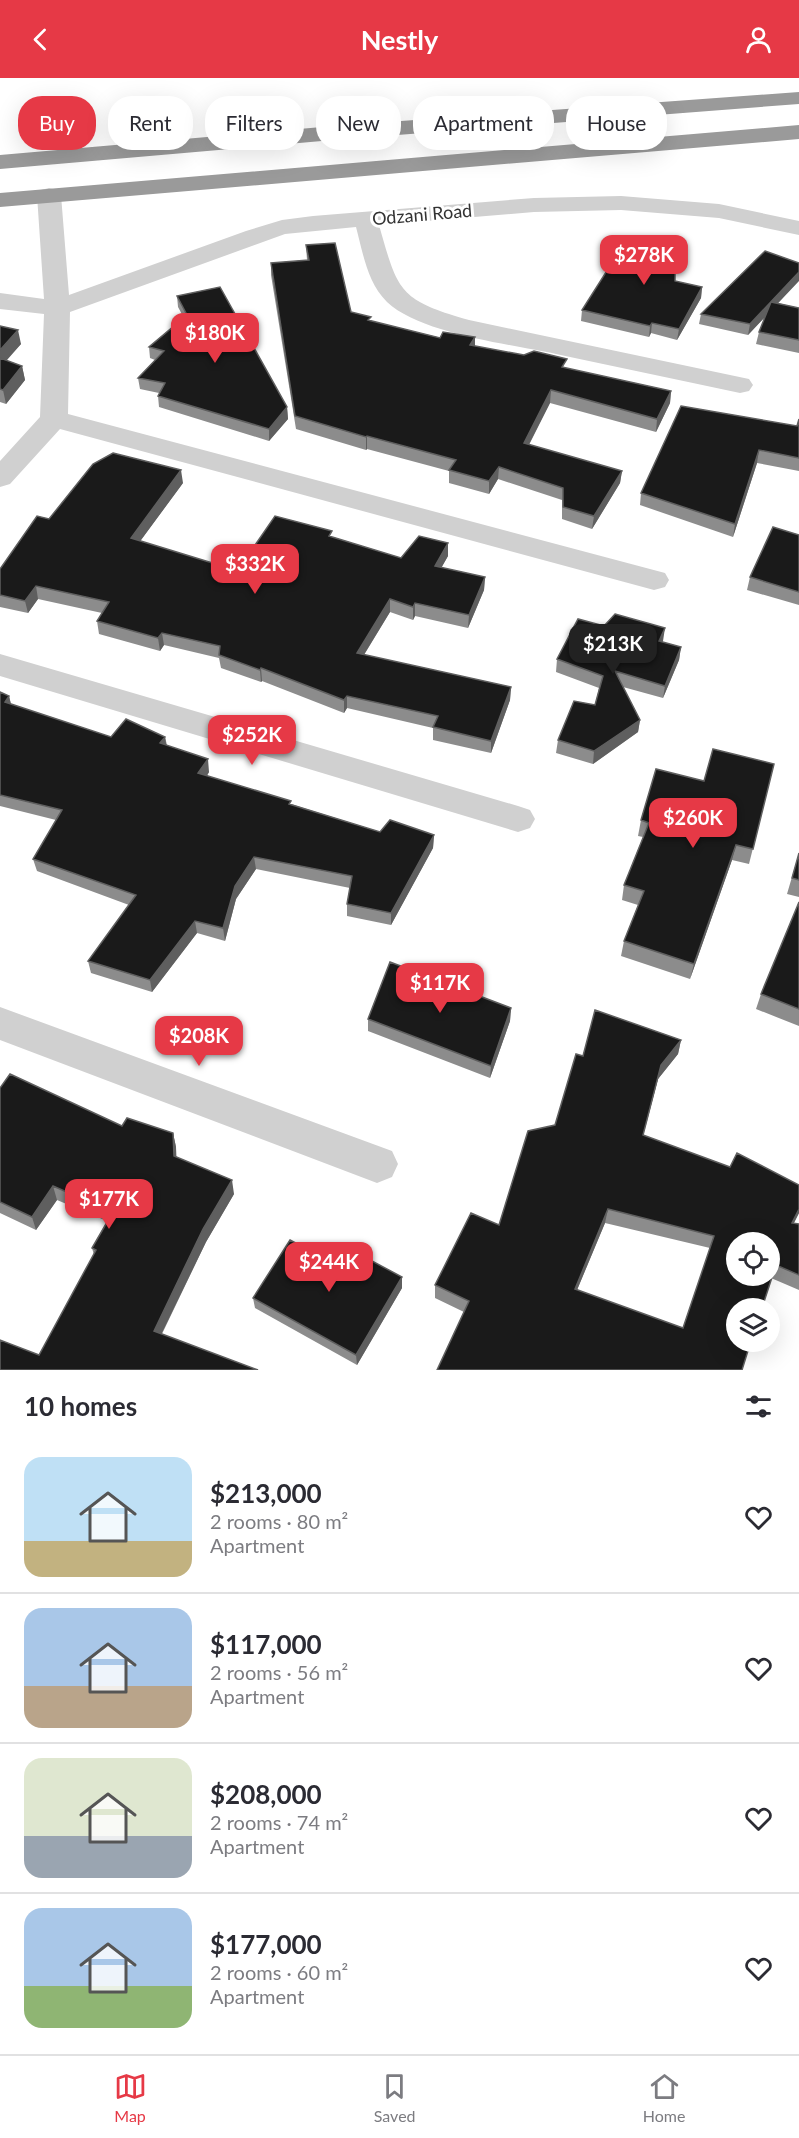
<!DOCTYPE html>
<html lang="en">
<head>
<meta charset="utf-8">
<style>
  :root { --surface:#fff; --page:#f2f2f3; --text:#2b2b33; --muted:#7c7c81; --line:#e1e1e2; --accent:#e63946 }
  body { margin:0; font-family:Lato,sans-serif; background:var(--page); color:var(--text); height:100vh; display:flex; flex-direction:column; font-size:22px; white-space:nowrap }
  * { box-sizing:border-box; margin:0 }
  p { font-size:20px; color:var(--muted) }
  .icon { flex:none; width:33px; height:33px; fill:none; stroke:currentColor; stroke-width:2; stroke-linecap:round; stroke-linejoin:round }
  .map { position:relative; height:1292px; overflow:hidden }
  .sheet { display:flex; flex-direction:column; background:var(--surface); flex:1 }
  .sheet>* { flex:none }
  .top-card { position:absolute; left:18px; top:18px; width:764px; height:54px; display:flex; gap:12px }
  .tools { position:absolute; left:726px; top:1154px; display:grid; gap:12px }
  .tools a { display:grid; place-items:center; width:54px; height:54px; border-radius:50%; background:var(--surface); box-shadow:0 6px 24px #0002; font-size:30px }
  .price { position:absolute; translate:-50% -51px; padding:0 14px; border-radius:12px; background:var(--accent); color:#fff; font-size:20px; line-height:39px; filter:drop-shadow(0 2px 3px #0008) }
  .price::after { content:''; position:absolute; left:50%; top:36px; width:18px; height:14px; margin-left:-9px; background:inherit; clip-path:polygon(0 0,100% 0,50% 100%) }
  .price.selected { background:#222; color:#fff }
  ul { padding:0; list-style:none }
  li { display:flex; align-items:center; gap:18px; height:150px; padding:0 24px }
  li+li { border-top:2px solid var(--line) }
  li span { display:grid; place-items:center; flex:none; width:168px; height:120px; border-radius:18px; color:#555 }
  li>.icon { margin-inline-start:auto }
  span .icon { width:72px; height:72px; fill:#fffc; stroke-width:1 }
  li b { font-size:26px }
  h2 { display:flex; justify-content:space-between; align-items:center; height:72px; padding:0 24px; font-size:26px }
  .pill { padding:0 21px; border-radius:24px; background:var(--surface); box-shadow:0 6px 24px #0002; font-size:21px; line-height:54px }
  .pill.selected { background:var(--accent); color:#fff }
  header { display:flex; justify-content:space-between; align-items:center; height:78px; padding:0 24px; background:var(--accent); color:#fff; font-size:27px; font-weight:700 }
  .menu { display:flex; justify-content:space-around; align-items:center; height:84px; border-top:2px solid var(--line); background:var(--surface); font-size:16px; color:var(--muted) }
  .menu a { display:grid; justify-items:center; gap:3px }
  .menu .selected { color:var(--accent) }
  .map>svg:first-child { display:block }
</style>
</head>
<body>
<header><svg class="icon" aria-label="back" viewBox="0 0 24 24"><path d="M15 5l-7 7 7 7"/></svg>Nestly<svg class="icon" aria-label="person" viewBox="0 0 24 24"><circle cx="12" cy="8" r="4"/><path d="M4 21q1-7 8-7t8 7"/></svg></header>
<div class="map">
<svg width="799" height="1292" viewBox="0 0 799 1292">
  <rect width="100%" height="100%" fill="#fff"/>
  <g fill="none" stroke-linecap="round" stroke-linejoin="round">
    <!-- minor -->
    <path fill="#d0d0d0" fill-rule="evenodd" d="M 49,110 L 57,112 L 61,117 L 69,217 L 246,153 L 282,142 L 313,138 L 534,120 L 621,118 L 719,126 L 799,143 L 799,157 L 719,140 L 621,132 L 534,134 L 379,147 C 398,214 399,222 469,242 L 749,301 L 753,307 L 749,313 L 740,315 C 679,302 617,289 556,276 C 510,266 421,256 387,224 C 367,204 363,175 356,149 L 285,156 L 70,234 L 68,336 L 665,495 L 669,502 L 665,509 L 654,512 L 60,351 L 10,406 L 0,409 L 0,383 L 40,339 L 44,236 L 0,231 L 0,215 L 44,221 L 37,117 L 41,112 Z
      M 0,576 L 518,728 L 530,732 L 535,741 L 530,750 L 518,754 L 0,598 Z
      M 0,929 L 392,1073 L 398,1086 L 392,1099 L 377,1105 L 0,962 Z"/>
    <!-- highway -->
    <path fill="#9a9a9a" fill-rule="evenodd" d="M 799,14 L 799,26 L 333,62 L 0,91 L 0,77 L 333,48 Z
      M 799,47 L 799,61 L 0,129 L 0,115 Z"/>
  </g>
  <!-- wall -->
  <path fill="#8c8c8c" fill-rule="evenodd" d="M 306,167 L 351,234 L 371,243 L 566,290 L 671,313 L 670,325 L 656,354 L 550,325 L 529,367 L 622,393 L 620,405 L 592,451 L 562,441 L 562,422 L 498,401 L 489,416 L 449,405 L 449,393 L 367,371 L 366,372 L 296,351 L 271,197 L 271,185 L 307,182 Z
    M 675,203 L 702,209 L 701,220 L 677,262 L 651,255 L 649,259 L 581,243 L 582,232 Z
    M 177,218 L 287,329 L 288,341 L 269,363 L 159,329 L 158,318 L 159,315 L 140,311 L 138,300 L 155,282 L 150,280 L 149,269 L 184,240 L 178,229 Z
    M 778,225 L 799,230 L 799,275 L 756,266 L 759,254 L 765,239 L 748,257 L 699,246 L 701,236 Z
    M 0,248 L 21,266 L 6,282 L 22,288 L 25,302 L 6,326 L 0,324 Z
    M 799,341 L 799,393 L 757,385 L 733,459 L 640,427 L 641,415 L 797,348 Z
    M 183,405 L 140,463 L 232,491 L 238,492 L 333,459 L 401,480 L 448,478 L 441,490 L 485,499 L 484,512 L 468,550 L 415,538 L 413,542 L 390,534 L 364,577 L 511,609 L 510,622 L 491,675 L 433,662 L 433,650 L 347,630 L 344,635 L 262,603 L 261,604 L 221,590 L 219,580 L 164,567 L 160,573 L 99,556 L 97,543 L 102,535 L 38,521 L 28,535 L 0,529 L 0,491 L 49,441 Z
    M 799,457 L 799,527 L 747,512 L 750,499 Z
    M 663,564 L 681,569 L 679,582 L 663,620 L 623,609 L 640,642 L 638,654 L 593,686 L 556,675 L 558,662 L 595,627 L 599,610 L 556,594 L 557,581 Z
    M 0,614 L 9,618 L 11,626 L 111,659 L 165,659 L 167,667 L 209,694 L 207,698 L 291,726 L 380,754 L 434,757 L 433,770 L 391,847 L 347,838 L 347,826 L 350,810 L 256,791 L 236,821 L 225,863 L 197,855 L 152,914 L 91,895 L 88,883 L 129,827 L 37,793 L 33,781 L 56,742 L 0,728 Z
    M 774,686 L 749,786 L 732,782 L 690,901 L 621,878 L 624,863 L 638,827 L 622,822 L 624,807 L 643,759 L 638,758 L 641,742 L 704,703 Z
    M 799,775 L 799,819 L 787,816 Z
    M 799,824 L 799,948 L 756,931 L 761,916 Z
    M 511,930 L 510,943 L 490,1000 L 368,953 L 368,941 Z
    M 681,962 L 678,976 L 658,1001 L 643,1057 L 730,1089 L 799,1107 L 799,1135 L 794,1145 L 799,1146 L 799,1212 L 771,1200 L 736,1263 L 464,1234 L 435,1220 L 435,1207 L 499,1147 L 555,1047 L 583,978 ZM 605,1145 L 710,1170 L 683,1250 L 577,1212 Z
    M 0,1010 L 122,1048 L 173,1055 L 176,1069 L 176,1079 L 234,1116 L 206,1164 L 162,1256 L 39,1277 L 94,1177 L 92,1170 L 107,1143 L 57,1122 L 36,1152 L 0,1135 Z
    M 331,1184 L 402,1199 L 402,1210 L 357,1287 L 255,1230 L 253,1220 Z"/>
  <!-- shaded-wall -->
  <path fill="#5f5f5f" d="M 799,194 L 799,203 L 748,257 L 750,246 Z
    M 702,209 L 701,220 L 677,262 L 679,251 Z
    M 652,245 L 651,255 L 649,259 L 650,248 Z
    M 18,252 L 21,266 L 0,290 L 0,272 Z
    M 475,259 L 475,272 L 470,267 Z
    M 22,288 L 25,302 L 6,326 L 3,312 Z
    M 551,312 L 550,325 L 523,378 L 524,365 Z
    M 671,313 L 670,325 L 656,354 L 657,341 Z
    M 287,329 L 288,341 L 269,363 L 269,351 Z
    M 367,358 L 367,371 L 366,372 L 366,359 Z
    M 759,372 L 757,385 L 733,459 L 735,446 Z
    M 499,389 L 498,401 L 489,416 L 489,403 Z
    M 181,392 L 183,405 L 133,473 L 131,460 Z
    M 622,393 L 620,405 L 592,451 L 594,438 Z
    M 448,465 L 448,478 L 435,501 L 435,488 Z
    M 485,499 L 484,512 L 468,550 L 469,537 Z
    M 36,508 L 38,521 L 28,535 L 25,523 Z
    M 390,521 L 390,534 L 357,588 L 357,575 Z
    M 415,525 L 415,538 L 413,542 L 413,529 Z
    M 665,550 L 663,563 L 657,576 L 659,563 Z
    M 162,555 L 164,567 L 160,573 L 158,560 Z
    M 681,569 L 679,582 L 663,620 L 665,608 Z
    M 261,590 L 262,603 L 261,604 L 260,592 Z
    M 511,609 L 510,622 L 491,675 L 491,663 Z
    M 9,618 L 12,631 L 5,624 Z
    M 347,618 L 347,630 L 344,635 L 344,622 Z
    M 640,642 L 638,654 L 593,686 L 594,673 Z
    M 165,659 L 167,672 L 160,665 Z
    M 208,681 L 209,694 L 200,708 L 198,695 Z
    M 434,757 L 433,770 L 391,847 L 391,835 Z
    M 736,767 L 732,782 L 690,901 L 694,886 Z
    M 254,779 L 256,791 L 236,821 L 225,863 L 223,850 L 235,808 Z
    M 195,843 L 197,855 L 152,914 L 150,902 Z
    M 511,930 L 510,943 L 490,1000 L 491,988 Z
    M 681,962 L 678,976 L 658,1001 L 640,1070 L 661,987 Z
    M 173,1055 L 176,1069 L 177,1092 L 174,1078 Z
    M 232,1102 L 234,1116 L 206,1164 L 157,1265 L 154,1253 L 203,1151 Z
    M 53,1108 L 57,1122 L 36,1152 L 32,1139 Z
    M 608,1131 L 605,1145 L 572,1224 L 575,1211 Z
    M 799,1131 L 799,1135 L 787,1158 L 792,1145 Z
    M 402,1199 L 402,1210 L 357,1287 L 356,1277 Z"/>
  <!-- building -->
  <path fill="#1a1a1a" stroke="#5f5f5f" stroke-width="1.5" fill-rule="evenodd" d="M 629,158 L 675,161 L 675,203 L 702,209 L 679,251 L 652,245 L 650,248 L 582,232 Z
    M 335,165 L 351,234 L 371,239 L 368,242 L 440,260 L 443,254 L 475,259 L 470,267 L 524,277 L 534,273 L 567,281 L 562,289 L 671,313 L 657,341 L 551,312 L 524,365 L 622,393 L 594,438 L 563,429 L 563,410 L 499,389 L 489,403 L 449,392 L 456,382 L 367,358 L 366,359 L 295,338 L 271,185 L 309,182 L 306,167 Z
    M 765,173 L 799,185 L 799,194 L 750,246 L 701,236 Z
    M 220,209 L 287,329 L 269,351 L 158,318 L 165,305 L 138,300 L 164,273 L 149,269 L 187,237 L 177,218 Z
    M 771,224 L 799,230 L 799,262 L 759,254 Z
    M 0,248 L 18,252 L 0,272 Z
    M 0,280 L 22,288 L 3,312 L 0,311 Z
    M 681,328 L 797,348 L 799,341 L 799,380 L 759,372 L 735,446 L 641,415 Z
    M 113,375 L 181,392 L 131,460 L 232,491 L 238,492 L 275,438 L 332,453 L 329,458 L 401,480 L 419,458 L 448,465 L 435,488 L 485,499 L 469,537 L 415,525 L 413,529 L 390,521 L 357,575 L 511,609 L 491,663 L 433,649 L 438,638 L 347,618 L 344,622 L 261,590 L 260,592 L 219,577 L 220,568 L 162,555 L 158,560 L 97,543 L 109,524 L 36,508 L 25,523 L 0,517 L 0,491 L 37,438 L 49,441 L 93,386 Z
    M 773,449 L 799,457 L 799,514 L 750,499 Z
    M 615,536 L 665,550 L 659,563 L 681,569 L 665,608 L 615,593 L 640,642 L 594,673 L 558,662 L 574,623 L 595,627 L 603,598 L 557,581 L 578,541 L 604,548 Z
    M 0,614 L 9,618 L 5,624 L 111,659 L 126,641 L 165,659 L 160,665 L 208,681 L 198,695 L 291,723 L 289,726 L 380,754 L 390,742 L 434,757 L 391,835 L 347,826 L 352,798 L 254,779 L 235,808 L 223,850 L 195,843 L 150,902 L 88,883 L 136,817 L 33,781 L 62,732 L 0,717 Z
    M 713,671 L 774,686 L 753,771 L 736,767 L 694,886 L 624,863 L 644,813 L 624,807 L 649,745 L 641,742 L 656,691 L 704,703 Z
    M 799,775 L 799,802 L 792,800 Z
    M 799,824 L 799,931 L 761,916 Z
    M 390,884 L 511,930 L 491,988 L 368,941 Z
    M 595,932 L 681,962 L 661,987 L 643,1057 L 730,1089 L 737,1075 L 799,1107 L 799,1131 L 792,1145 L 799,1146 L 799,1197 L 776,1187 L 762,1230 L 736,1230 L 736,1263 L 751,1263 L 742,1292 L 437,1292 L 469,1223 L 435,1207 L 471,1135 L 499,1147 L 528,1053 L 555,1047 L 576,976 L 583,978 ZM 608,1131 L 714,1158 L 683,1250 L 575,1211 ZM 736,1164 L 770,1164 L 770,1197 L 736,1197 Z
    M 10,996 L 122,1048 L 127,1040 L 173,1055 L 174,1078 L 232,1102 L 203,1151 L 154,1253 L 258,1292 L 0,1292 L 0,1262 L 39,1277 L 96,1172 L 92,1170 L 113,1134 L 53,1108 L 32,1139 L 0,1124 L 0,1010 Z
    M 290,1162 L 331,1184 L 342,1167 L 402,1199 L 356,1277 L 253,1220 Z"/>
  <g text-anchor="middle" dominant-baseline="central" stroke-width="6" stroke-linejoin="round" paint-order="stroke">
    <!-- far-street labels -->
    <g font-size="18" fill="#333" stroke="#fff">
      <text transform="translate(422 136) rotate(-5)">Odzani Road</text>
    </g>
  </g>
</svg>
<div class="tools">
<a><svg class="icon" aria-label="locate" viewBox="0 0 24 24"><circle cx="12" cy="12" r="6"/><path d="M12 2v4M12 18v4M2 12h4M18 12h4"/></svg></a>
<a><svg class="icon" aria-label="layers" viewBox="0 0 24 24"><path d="M12 4l9 5-9 5-9-5zM3 14l9 5 9-5"/></svg></a>
</div>
<b class="price" style="left:644px;top:208px">$278K</b>
<b class="price" style="left:215px;top:286px">$180K</b>
<b class="price" style="left:255px;top:517px">$332K</b>
<b class="price selected" style="left:613px;top:597px">$213K</b>
<b class="price" style="left:252px;top:688px">$252K</b>
<b class="price" style="left:693px;top:771px">$260K</b>
<b class="price" style="left:440px;top:936px">$117K</b>
<b class="price" style="left:199px;top:989px">$208K</b>
<b class="price" style="left:109px;top:1152px">$177K</b>
<b class="price" style="left:329px;top:1215px">$244K</b>
<div class="top-card">
<a class="pill selected">Buy</a>
<a class="pill">Rent</a>
<a class="pill">Filters</a>
<a class="pill">New</a>
<a class="pill">Apartment</a>
<a class="pill">House</a>
</div>
</div>
<section class="sheet">
<h2>10 homes<svg class="icon" aria-label="filters" viewBox="0 0 24 24"><path d="M4 7h16M4 17h16"/><circle cx="9" cy="7" r="2"/><circle cx="15" cy="17" r="2"/></svg></h2>
<ul>
<li><span style="background:linear-gradient(#bfe0f5 70%,#c2b280 0)"><svg class="icon" aria-label="home" viewBox="0 0 24 24"><path d="M3 11l9-7 9 7M6 9v11h12V9"/></svg></span><div><b>$213,000</b><p>2 rooms · 80 m²</p><p>Apartment</p></div><svg class="icon" aria-label="heart" viewBox="0 0 24 24"><path d="M12 20l-8-8c-3-5 5-10 8-4 3-6 11-1 8 4z"/></svg></li>
<li><span style="background:linear-gradient(#a9c7e8 65%,#b9a48a 0)"><svg class="icon" aria-label="home" viewBox="0 0 24 24"><path d="M3 11l9-7 9 7M6 9v11h12V9"/></svg></span><div><b>$117,000</b><p>2 rooms · 56 m²</p><p>Apartment</p></div><svg class="icon" aria-label="heart" viewBox="0 0 24 24"><path d="M12 20l-8-8c-3-5 5-10 8-4 3-6 11-1 8 4z"/></svg></li>
<li><span style="background:linear-gradient(#dfe7d0 65%,#9aa5b1 0)"><svg class="icon" aria-label="home" viewBox="0 0 24 24"><path d="M3 11l9-7 9 7M6 9v11h12V9"/></svg></span><div><b>$208,000</b><p>2 rooms · 74 m²</p><p>Apartment</p></div><svg class="icon" aria-label="heart" viewBox="0 0 24 24"><path d="M12 20l-8-8c-3-5 5-10 8-4 3-6 11-1 8 4z"/></svg></li>
<li><span style="background:linear-gradient(#a9c7e8 65%,#8fb573 0)"><svg class="icon" aria-label="home" viewBox="0 0 24 24"><path d="M3 11l9-7 9 7M6 9v11h12V9"/></svg></span><div><b>$177,000</b><p>2 rooms · 60 m²</p><p>Apartment</p></div><svg class="icon" aria-label="heart" viewBox="0 0 24 24"><path d="M12 20l-8-8c-3-5 5-10 8-4 3-6 11-1 8 4z"/></svg></li>
</ul>
</section>
<nav class="menu">
<a class="selected"><svg class="icon" aria-label="map" viewBox="0 0 24 24"><path d="M3 6l6-2 6 2 6-2v14l-6 2-6-2-6 2zM9 4v14M15 6v14"/></svg>Map</a>
<a><svg class="icon" aria-label="saved" viewBox="0 0 24 24"><path d="M7 4h10v16l-5-4-5 4z"/></svg>Saved</a>
<a><svg class="icon" aria-label="home" viewBox="0 0 24 24"><path d="M3 11l9-7 9 7M6 9v11h12V9"/></svg>Home</a>
</nav>
</body>
</html>
